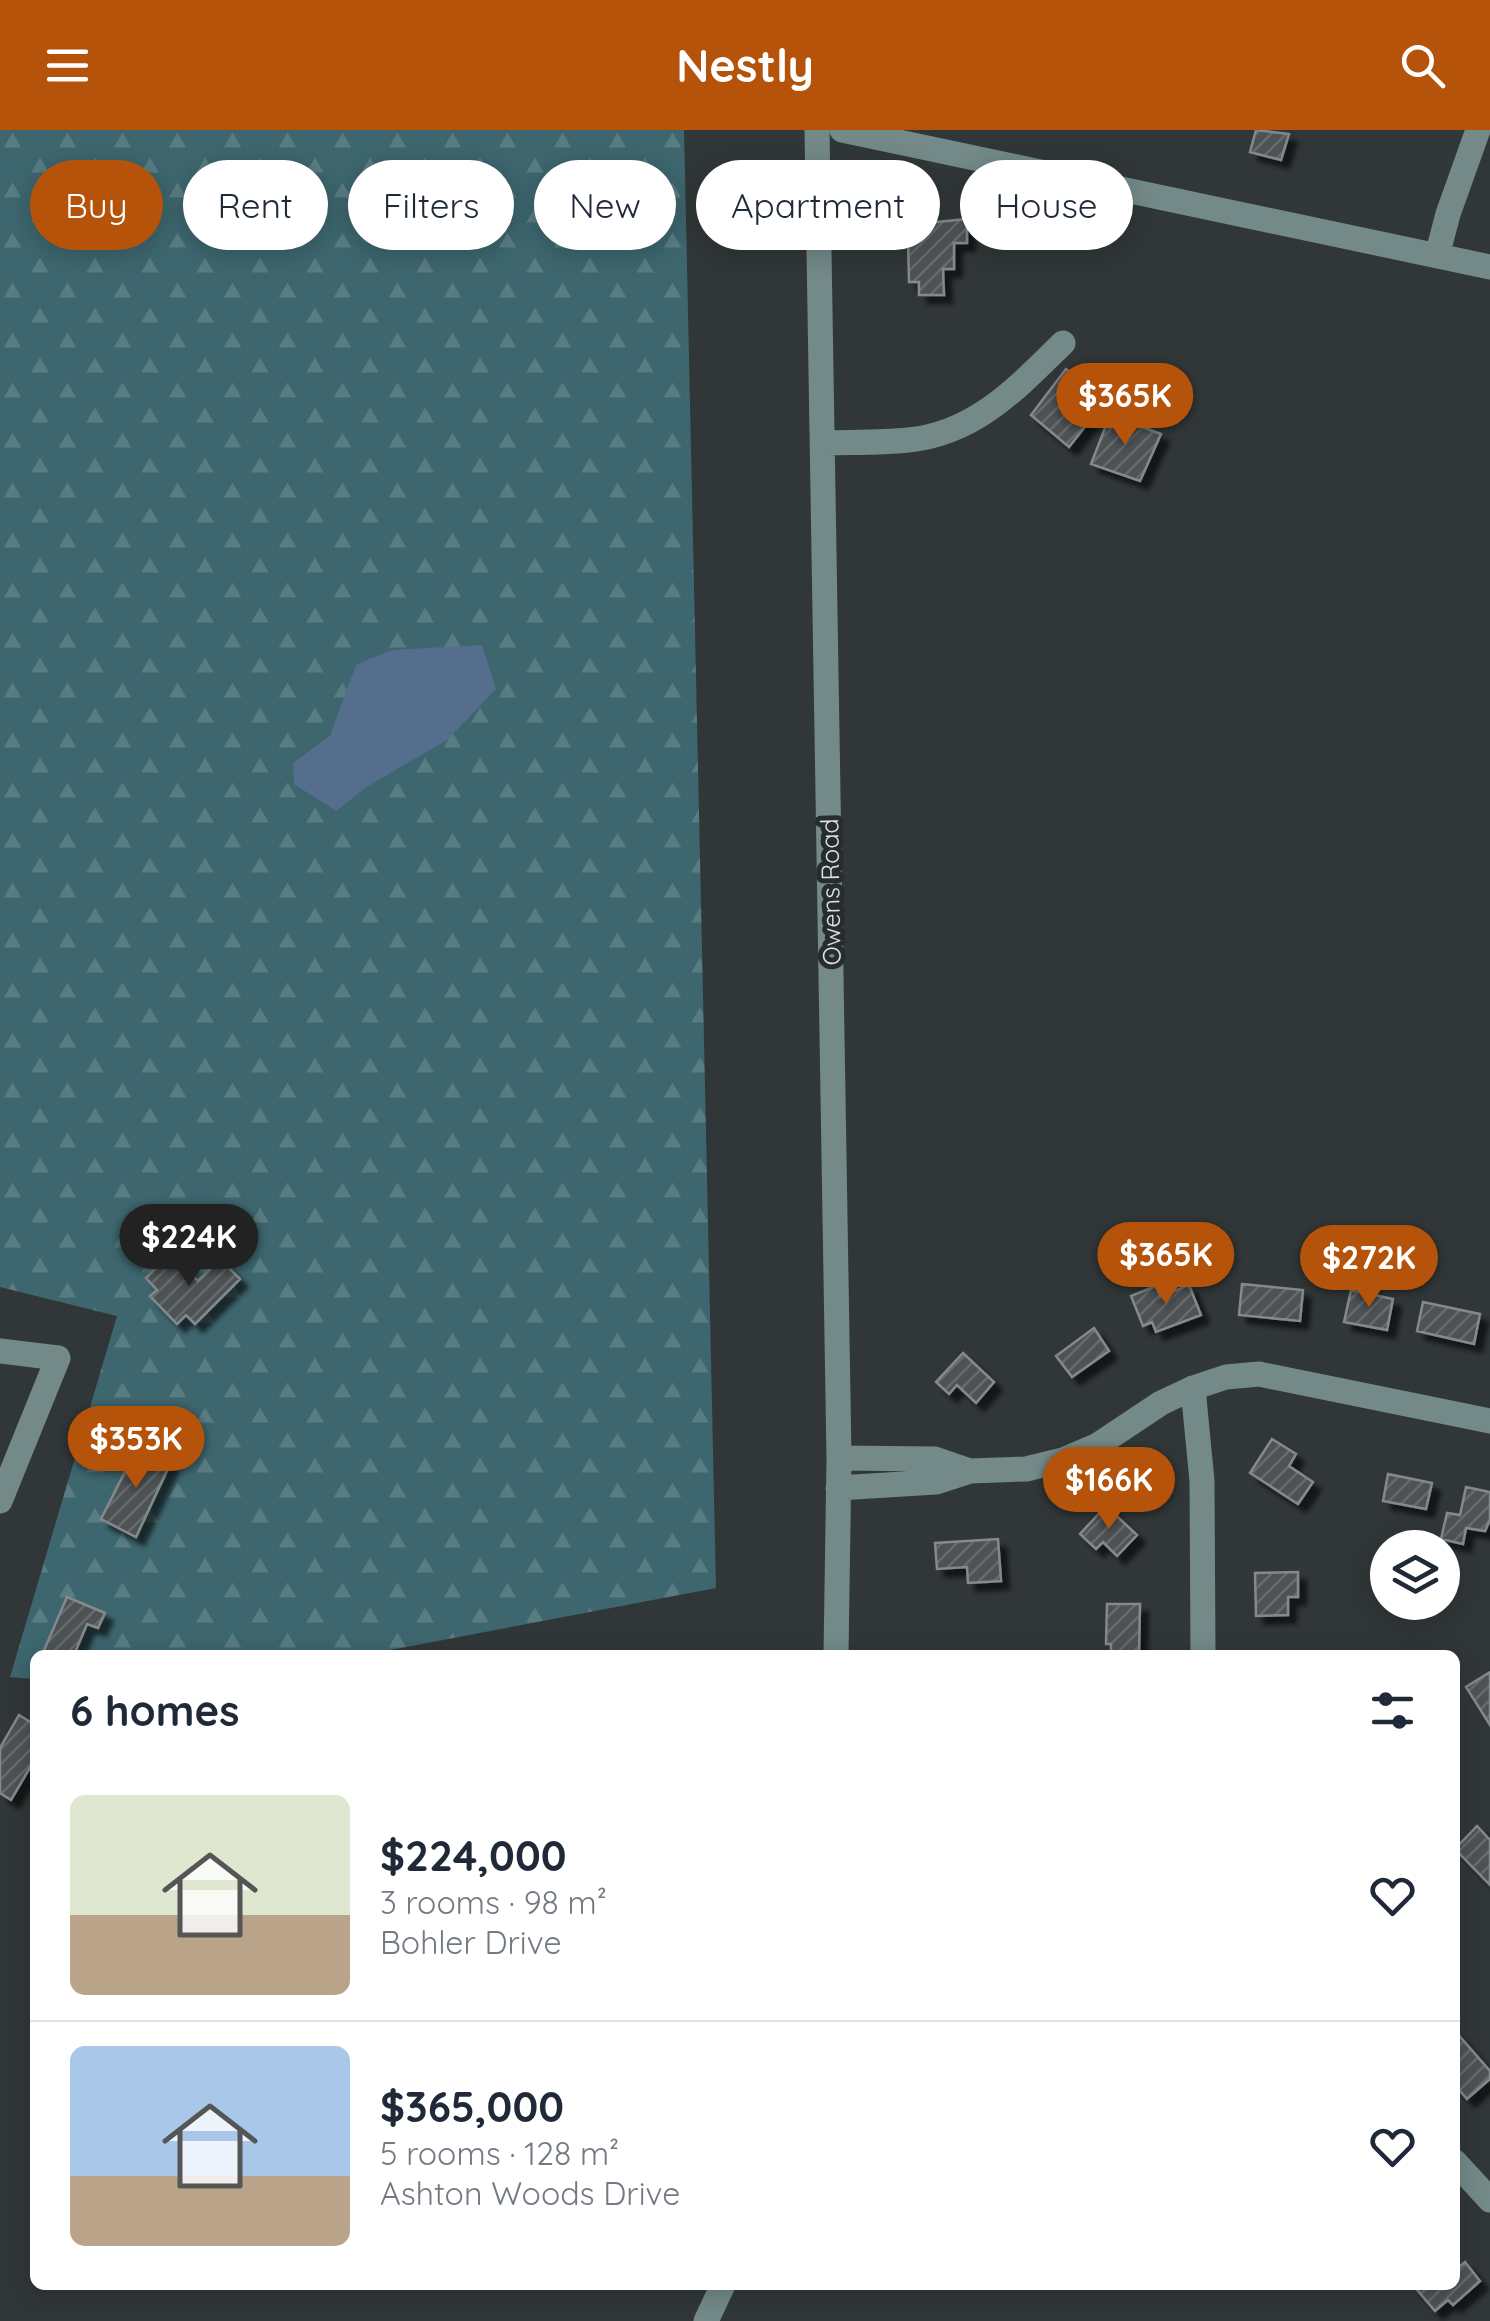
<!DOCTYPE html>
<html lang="en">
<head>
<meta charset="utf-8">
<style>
  :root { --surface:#fff; --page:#f6f6f7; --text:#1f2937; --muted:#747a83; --line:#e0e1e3; --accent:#b45309 }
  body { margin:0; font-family:Quicksand,sans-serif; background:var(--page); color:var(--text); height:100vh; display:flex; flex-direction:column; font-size:38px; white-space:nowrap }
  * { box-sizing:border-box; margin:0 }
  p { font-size:32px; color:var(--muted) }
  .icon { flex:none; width:55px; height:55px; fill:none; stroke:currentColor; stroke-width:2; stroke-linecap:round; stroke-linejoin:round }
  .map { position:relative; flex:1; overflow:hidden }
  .details { position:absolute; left:30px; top:1520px; width:1430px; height:640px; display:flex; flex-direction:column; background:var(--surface); border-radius:15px; box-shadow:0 5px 25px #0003 }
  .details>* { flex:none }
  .banner { position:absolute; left:30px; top:30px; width:1430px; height:90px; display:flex; gap:20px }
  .tools { position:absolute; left:1370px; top:1400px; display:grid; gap:20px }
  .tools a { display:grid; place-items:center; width:90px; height:90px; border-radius:50%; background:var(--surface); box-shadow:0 5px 25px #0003; font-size:50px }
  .price { position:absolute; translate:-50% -85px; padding:0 22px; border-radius:35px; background:var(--accent); color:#fff; font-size:32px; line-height:65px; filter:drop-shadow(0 2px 5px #0008) }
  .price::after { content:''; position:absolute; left:50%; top:60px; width:30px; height:22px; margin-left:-15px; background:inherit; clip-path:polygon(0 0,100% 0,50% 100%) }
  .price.current { background:#222; color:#fff }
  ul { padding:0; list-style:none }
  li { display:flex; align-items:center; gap:30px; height:250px; padding:0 40px }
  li+li { border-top:2px solid var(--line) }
  li span { display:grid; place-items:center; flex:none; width:280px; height:200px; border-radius:15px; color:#555 }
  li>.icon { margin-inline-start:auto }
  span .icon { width:120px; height:120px; fill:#fffc; stroke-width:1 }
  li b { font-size:42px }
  h2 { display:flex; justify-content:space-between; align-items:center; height:120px; padding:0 40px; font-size:42px }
  .chip { padding:0 35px; border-radius:45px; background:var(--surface); box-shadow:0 5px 25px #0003; font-size:35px; line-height:90px }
  .chip.current { background:var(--accent); color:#fff }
  header { display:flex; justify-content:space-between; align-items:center; height:130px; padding:0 40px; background:var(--accent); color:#fff; font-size:45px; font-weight:800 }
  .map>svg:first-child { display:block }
</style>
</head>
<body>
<header><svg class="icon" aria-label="menu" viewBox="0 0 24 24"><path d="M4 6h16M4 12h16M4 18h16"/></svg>Nestly<svg class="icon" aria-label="search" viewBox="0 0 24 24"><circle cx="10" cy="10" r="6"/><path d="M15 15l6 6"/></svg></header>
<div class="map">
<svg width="1490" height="2191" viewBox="0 0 1490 2191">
  <defs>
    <pattern id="forest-firs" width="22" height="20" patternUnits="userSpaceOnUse" patternTransform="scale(2.5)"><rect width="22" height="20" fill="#3d666e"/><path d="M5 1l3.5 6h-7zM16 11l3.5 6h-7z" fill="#597c83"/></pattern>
    <pattern id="building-hatch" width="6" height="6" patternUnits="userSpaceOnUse" patternTransform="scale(2.5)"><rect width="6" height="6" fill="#4d5255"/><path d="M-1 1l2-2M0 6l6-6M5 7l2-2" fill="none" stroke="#666b6d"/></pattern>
    <filter id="shadow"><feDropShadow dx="8" dy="8" stdDeviation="2.5" flood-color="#0009"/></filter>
  </defs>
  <rect width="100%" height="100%" fill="#313738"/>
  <!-- forest -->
  <path fill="url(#forest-firs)" d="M 0,0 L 684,0 L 716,1458 L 364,1525 L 35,1525 L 35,1549 L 10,1547 L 117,1186 L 0,1157 Z"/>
  <!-- water -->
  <path fill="#556e8e" d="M 482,515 L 496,559 L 447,610 L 368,656 L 336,681 L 294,654 L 293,633 L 330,606 L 356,535 L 392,520 Z"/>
  <!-- building -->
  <path fill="url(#building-hatch)" stroke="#83898c" stroke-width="2.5" filter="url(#shadow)" d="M 1256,0 L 1289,4 L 1281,30 L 1250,22 Z
    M 1034,68 L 1059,73 L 1054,98 L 1029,93 Z
    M 967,89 L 967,113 L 954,113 L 954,139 L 943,139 L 944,165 L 919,165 L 919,152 L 909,152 L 908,109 L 918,108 L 918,94 Z
    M 1066,239 L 1106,270 L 1069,317 L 1031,285 Z
    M 1110,285 L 1161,304 L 1140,351 L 1091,334 Z
    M 171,1123 L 198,1151 L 220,1129 L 240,1149 L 195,1194 L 186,1185 L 177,1194 L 150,1166 L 157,1160 L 146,1148 Z
    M 1242,1154 L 1303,1160 L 1300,1191 L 1239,1185 Z
    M 1189,1155 L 1201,1185 L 1156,1202 L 1152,1192 L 1143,1196 L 1131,1166 L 1156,1156 L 1160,1167 Z
    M 1351,1160 L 1393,1169 L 1387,1200 L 1344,1192 Z
    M 1423,1172 L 1480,1184 L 1474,1214 L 1417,1201 Z
    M 1094,1198 L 1109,1221 L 1072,1247 L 1056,1226 Z
    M 963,1223 L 994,1252 L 976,1273 L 957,1255 L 949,1264 L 936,1252 Z
    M 1272,1309 L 1296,1324 L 1289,1336 L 1313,1352 L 1298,1374 L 1250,1343 Z
    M 138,1316 L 171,1332 L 136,1407 L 101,1389 Z
    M 1388,1344 L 1432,1353 L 1426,1379 L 1383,1371 Z
    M 1466,1357 L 1490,1362 L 1490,1390 L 1485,1401 L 1466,1398 L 1463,1414 L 1441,1409 L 1447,1383 L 1460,1385 Z
    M 1106,1376 L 1137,1405 L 1117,1426 L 1103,1412 L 1096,1419 L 1080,1404 Z
    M 998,1409 L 1001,1451 L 968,1453 L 967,1437 L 937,1439 L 935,1413 Z
    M 1298,1442 L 1298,1467 L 1288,1467 L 1288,1485 L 1256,1486 L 1255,1443 Z
    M 67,1467 L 105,1483 L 98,1498 L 87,1494 L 74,1525 L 42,1525 Z
    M 1107,1474 L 1140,1474 L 1139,1525 L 1111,1525 L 1111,1514 L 1106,1514 Z
    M 1490,1542 L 1490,1595 L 1466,1557 Z
    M 19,1585 L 35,1595 L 35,1629 L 11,1670 L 0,1663 L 0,1618 Z
    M 1477,1696 L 1490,1710 L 1490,1755 L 1455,1719 Z
    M 1455,1901 L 1490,1941 L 1490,1949 L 1467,1969 L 1455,1955 Z
    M 1465,2132 L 1480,2151 L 1453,2175 L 1448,2170 L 1435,2181 L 1413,2155 L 1455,2155 L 1455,2140 Z"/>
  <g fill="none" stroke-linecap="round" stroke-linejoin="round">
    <!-- minor -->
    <path stroke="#738a89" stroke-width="25" d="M 817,0 L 839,1328 L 836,1525
      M 842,0 L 1490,137
      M 1437,126 L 1448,84 L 1478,0
      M 823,313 C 851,312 880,313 908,310 C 975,304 1018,257 1063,213
      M 0,1221 L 58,1228 L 0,1371
      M 1193,1258 L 1202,1351 L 1203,1525
      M 839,1328 L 935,1329 L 970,1341
      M 838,1358 L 936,1352 L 970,1341 L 1026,1339 L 1063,1330 L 1098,1315 L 1161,1273 L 1193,1258 L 1226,1247 L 1259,1244 L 1490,1291
      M 1455,2032 L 1490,2070
      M 706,2191 L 723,2155"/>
  </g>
  <g text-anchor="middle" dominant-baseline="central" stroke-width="10" stroke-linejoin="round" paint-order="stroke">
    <!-- street labels -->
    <g font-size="25" fill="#e0e3e4" stroke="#272d2e">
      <text transform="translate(830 762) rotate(-91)">Owens Road</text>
    </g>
  </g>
</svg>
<div class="tools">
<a><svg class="icon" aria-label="layers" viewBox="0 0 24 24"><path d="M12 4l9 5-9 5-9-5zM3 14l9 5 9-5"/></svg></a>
</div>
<b class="price" style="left:1125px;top:318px">$365K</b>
<b class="price current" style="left:189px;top:1159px">$224K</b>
<b class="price" style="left:1166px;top:1177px">$365K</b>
<b class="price" style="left:1369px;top:1180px">$272K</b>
<b class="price" style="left:136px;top:1361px">$353K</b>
<b class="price" style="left:1109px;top:1402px">$166K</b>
<div class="banner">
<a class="chip current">Buy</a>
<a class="chip">Rent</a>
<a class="chip">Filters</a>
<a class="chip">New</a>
<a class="chip">Apartment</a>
<a class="chip">House</a>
</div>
<section class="details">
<h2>6 homes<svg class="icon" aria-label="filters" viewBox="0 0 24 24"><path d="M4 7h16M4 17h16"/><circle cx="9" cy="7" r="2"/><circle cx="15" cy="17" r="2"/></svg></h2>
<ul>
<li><span style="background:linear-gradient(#dfe7d0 60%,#b9a48a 0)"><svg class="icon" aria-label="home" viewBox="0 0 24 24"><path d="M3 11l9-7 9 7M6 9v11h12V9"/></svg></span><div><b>$224,000</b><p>3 rooms · 98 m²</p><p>Bohler Drive</p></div><svg class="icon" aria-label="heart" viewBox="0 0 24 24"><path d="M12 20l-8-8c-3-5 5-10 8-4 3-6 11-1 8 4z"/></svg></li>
<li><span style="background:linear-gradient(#a9c7e8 65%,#b9a48a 0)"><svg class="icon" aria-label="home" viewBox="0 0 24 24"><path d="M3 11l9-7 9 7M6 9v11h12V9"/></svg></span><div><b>$365,000</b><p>5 rooms · 128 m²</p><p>Ashton Woods Drive</p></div><svg class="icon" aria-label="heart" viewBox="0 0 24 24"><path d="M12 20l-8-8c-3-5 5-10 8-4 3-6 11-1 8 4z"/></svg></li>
</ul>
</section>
</div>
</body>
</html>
